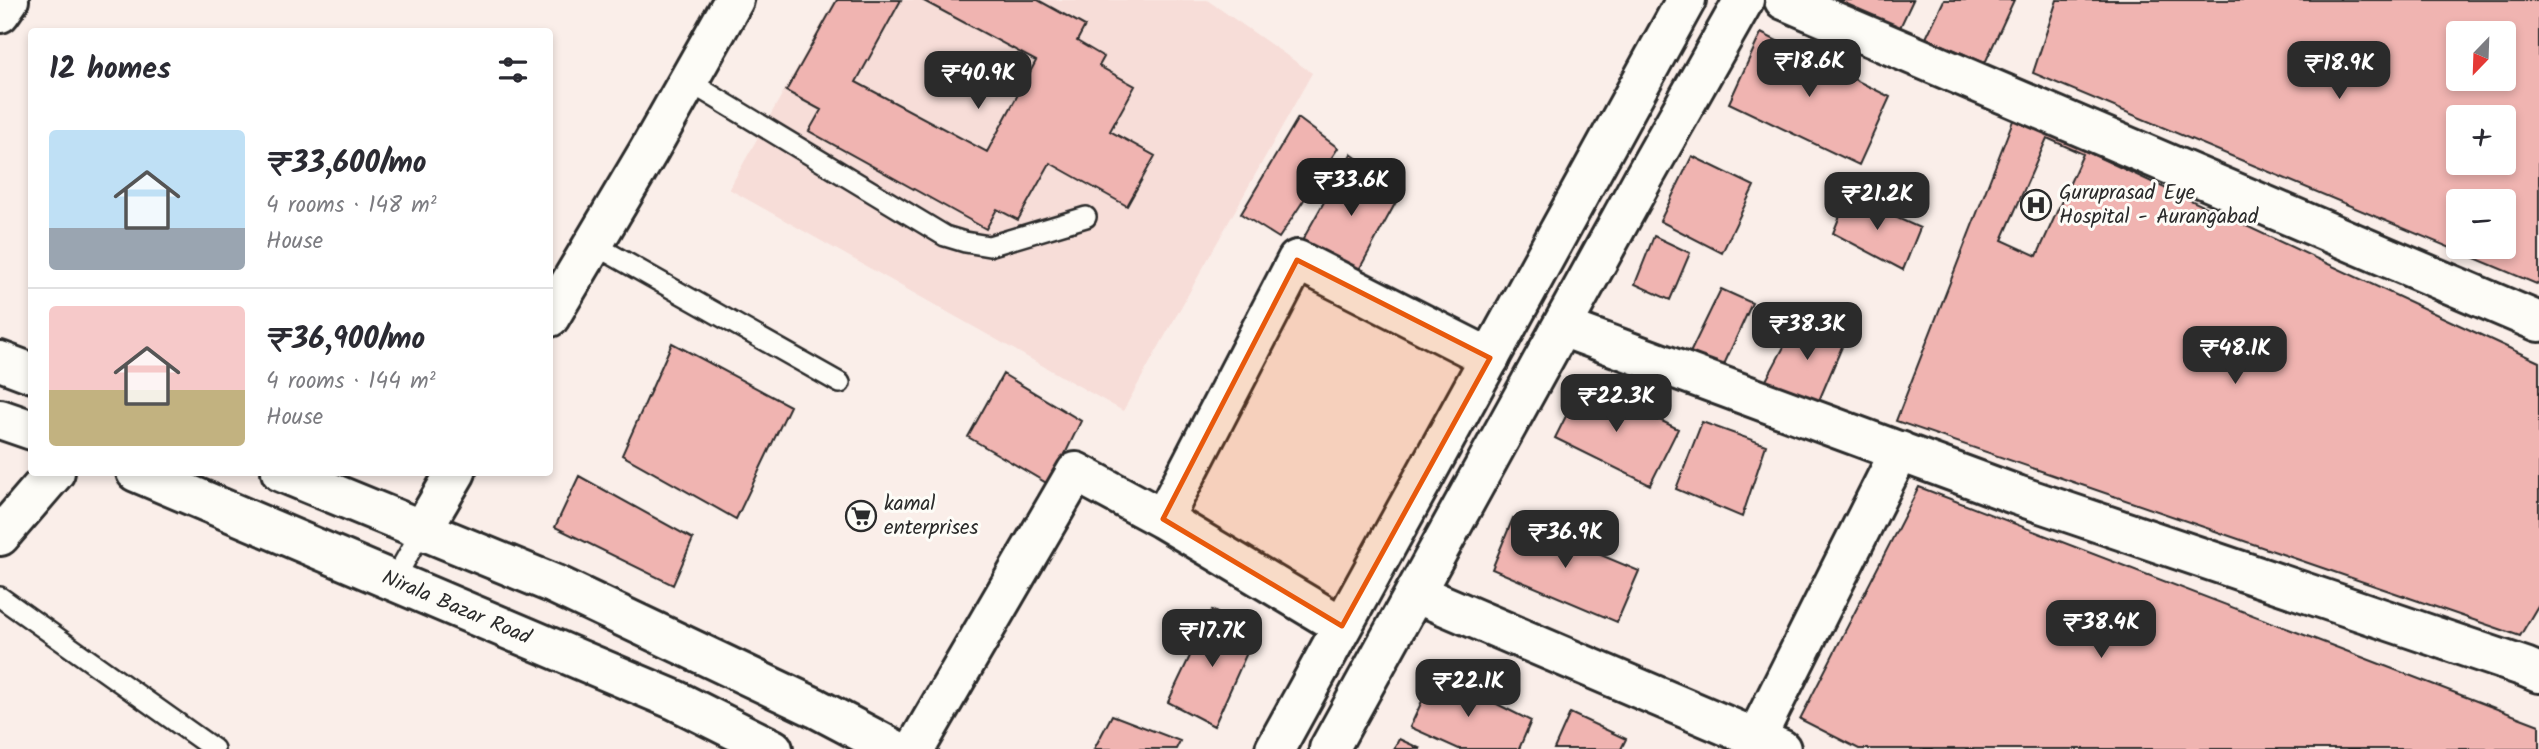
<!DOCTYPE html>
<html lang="en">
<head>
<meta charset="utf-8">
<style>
  :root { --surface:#fff; --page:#f7f7f7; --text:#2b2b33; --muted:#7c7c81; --line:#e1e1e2; --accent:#2b2b2b }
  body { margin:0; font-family:Kalam,sans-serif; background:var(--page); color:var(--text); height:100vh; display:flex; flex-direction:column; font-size:26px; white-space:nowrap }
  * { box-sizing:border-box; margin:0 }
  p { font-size:23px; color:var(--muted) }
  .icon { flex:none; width:38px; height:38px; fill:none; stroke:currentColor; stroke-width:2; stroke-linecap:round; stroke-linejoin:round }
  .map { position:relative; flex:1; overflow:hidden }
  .details { position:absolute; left:28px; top:28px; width:525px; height:448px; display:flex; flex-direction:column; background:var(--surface); border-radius:7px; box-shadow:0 4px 10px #0003 }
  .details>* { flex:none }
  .needle { width:46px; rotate:203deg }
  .fabs { position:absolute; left:2446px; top:21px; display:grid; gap:14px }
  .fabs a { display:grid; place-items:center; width:70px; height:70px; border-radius:7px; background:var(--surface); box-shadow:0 4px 10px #0003; font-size:35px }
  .price { position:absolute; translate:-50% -60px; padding:0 16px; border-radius:14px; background:var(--accent); color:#fff; font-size:23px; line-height:46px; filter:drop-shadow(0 2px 4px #0008) }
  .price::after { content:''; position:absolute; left:50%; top:42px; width:21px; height:16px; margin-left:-10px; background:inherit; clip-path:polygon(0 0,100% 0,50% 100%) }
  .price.selected { background:#222; color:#fff }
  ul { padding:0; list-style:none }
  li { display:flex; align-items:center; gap:21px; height:175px; padding:0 21px }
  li+li { border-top:2px solid var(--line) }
  li span { display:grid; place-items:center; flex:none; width:196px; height:140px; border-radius:7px; color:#555 }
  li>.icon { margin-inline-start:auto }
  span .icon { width:84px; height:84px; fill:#fffc; stroke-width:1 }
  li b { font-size:30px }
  h2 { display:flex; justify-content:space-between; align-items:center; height:84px; padding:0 21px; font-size:30px }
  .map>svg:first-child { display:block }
</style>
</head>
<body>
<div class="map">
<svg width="2539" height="749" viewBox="0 0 2539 749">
  <rect width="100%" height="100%" fill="#faeee9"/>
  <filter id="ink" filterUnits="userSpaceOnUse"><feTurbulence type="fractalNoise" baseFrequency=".0143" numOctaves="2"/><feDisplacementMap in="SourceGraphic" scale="14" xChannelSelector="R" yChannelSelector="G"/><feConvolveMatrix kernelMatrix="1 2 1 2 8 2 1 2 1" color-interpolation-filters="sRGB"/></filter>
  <g filter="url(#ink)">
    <!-- built -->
    <path fill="#f7ddd8" d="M 835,0 L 1207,0 L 1312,73 L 1123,411 L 729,189 Z"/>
    <!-- building -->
    <path fill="#f0b4b1" stroke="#2b2b2b" stroke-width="2" fill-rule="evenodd" d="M 837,0 L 901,0 L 856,82 L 987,152 L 1036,61 L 922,0 L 1038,0 L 1085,26 L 1077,41 L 1104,57 L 1099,66 L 1135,86 L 1110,131 L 1155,156 L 1127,206 L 1050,163 L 1018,220 L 997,209 L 986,229 L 809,131 L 821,110 L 786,91 Z
      M 1816,0 L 1913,0 L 1896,36 Z
      M 1944,0 L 2014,0 L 1985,63 L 1926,38 Z
      M 2057,0 L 2539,0 L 2539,285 L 2033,73 ZM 2459,33 L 2504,33 L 2504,79 L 2459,79 ZM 2459,117 L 2504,117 L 2504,163 L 2459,163 ZM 2459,201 L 2504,201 L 2504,247 L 2459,247 Z
      M 1761,33 L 1890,97 L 1859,165 L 1729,103 Z
      M 1298,118 L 1338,148 L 1279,238 L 1241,214 Z
      M 2014,118 L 2539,362 L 2539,604 L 2520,636 L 1896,421 Z
      M 2047,138 L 2083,154 L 2037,256 L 2002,240 Z
      M 1351,154 L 1402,191 L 1354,279 L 1298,248 Z
      M 1692,156 L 1754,186 L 1722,253 L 1660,221 Z
      M 1848,196 L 1920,228 L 1903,270 L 1833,233 Z
      M 1654,236 L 1690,253 L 1670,300 L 1635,284 Z
      M 1721,289 L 1752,303 L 1722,369 L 1689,355 Z
      M 1801,315 L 1847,335 L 1815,410 L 1764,384 Z
      M 672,343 L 790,406 L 736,519 L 622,455 Z
      M 1003,374 L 1081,421 L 1050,485 L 968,437 Z
      M 1583,382 L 1678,429 L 1650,485 L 1555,438 Z
      M 1702,422 L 1766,445 L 1742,517 L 1676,489 Z
      M 579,476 L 693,539 L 673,585 L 555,527 Z
      M 1919,487 L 2539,725 L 2539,749 L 1859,749 L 1800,719 Z
      M 1513,518 L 1639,571 L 1617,622 L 1492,569 Z
      M 1212,610 L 1255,635 L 1214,726 L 1168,702 Z
      M 1435,673 L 1531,721 L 1519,749 L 1459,749 L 1410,727 Z
      M 1570,713 L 1626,739 L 1621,749 L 1554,749 Z
      M 1112,715 L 1180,741 L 1176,749 L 1094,749 Z
      M 1399,739 L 1421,749 L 1394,749 Z"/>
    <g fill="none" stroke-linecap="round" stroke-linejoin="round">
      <!-- lane casing -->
      <g stroke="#2b2b2b" stroke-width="24">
        <path id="lane" d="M 688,81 L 945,236 L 965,242 L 989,246 L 1086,217
          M 593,244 L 840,383
          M 393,582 L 422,530
          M 0,597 L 214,749"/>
      </g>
      <!-- street casing -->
      <g stroke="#2b2b2b" stroke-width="44">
        <path id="street" d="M 1784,0 L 2539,322
          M 0,13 L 9,0
          M 550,317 L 648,152 L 734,0
          M 1562,327 L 2017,495 L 2525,667 L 2539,673
          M 422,530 L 456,472
          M 0,536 L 55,472
          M 1415,593 L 1781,749
          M 1342,626 L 1163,519 L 1297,260 L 1490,358
          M 1756,738 L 1900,451
          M 915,749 L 1076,472 L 1163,519"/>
      </g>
      <!-- secondary casing -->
      <g stroke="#2b2b2b" stroke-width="44">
        <g id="secondary">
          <path d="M 0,361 L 32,373"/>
          <path d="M 0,419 L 32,430"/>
          <path id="s1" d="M 136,472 L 675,700 L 773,749"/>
          <path d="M 281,472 L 554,584 L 816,708 L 894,749"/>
          <path d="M 1275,749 L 1686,0"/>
          <path d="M 1329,749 L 1644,177 L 1744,0"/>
        </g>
      </g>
      <!-- lane -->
      <use href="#lane" stroke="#fdfcf7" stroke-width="19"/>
      <!-- street -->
      <use href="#street" stroke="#fdfcf7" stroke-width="38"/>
      <!-- secondary -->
      <use href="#secondary" stroke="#fdfcf7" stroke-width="38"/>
    </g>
  </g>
  <!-- marked area -->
  <path fill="#e8590c" fill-opacity="0.2" stroke="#e8590c" stroke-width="5" stroke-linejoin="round" d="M 1297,260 L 1490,358 L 1342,626 L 1163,519 Z"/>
  <!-- icons -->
  <defs>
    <g id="hospital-ring" transform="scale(1.575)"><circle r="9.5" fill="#fdfcf7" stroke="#2b2b2b" stroke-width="1.5"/><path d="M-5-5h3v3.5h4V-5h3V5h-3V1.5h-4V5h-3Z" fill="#2b2b2b"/></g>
    <g id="supermarket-ring" transform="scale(1.575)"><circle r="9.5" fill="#fdfcf7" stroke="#2b2b2b" stroke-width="1.5"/><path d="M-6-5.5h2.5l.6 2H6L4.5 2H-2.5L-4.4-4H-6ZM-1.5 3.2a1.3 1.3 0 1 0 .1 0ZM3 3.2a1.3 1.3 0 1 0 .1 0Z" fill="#2b2b2b"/></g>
  </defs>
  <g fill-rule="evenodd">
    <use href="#hospital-ring" x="2036" y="205"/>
    <use href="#supermarket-ring" x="861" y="516"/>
  </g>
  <g text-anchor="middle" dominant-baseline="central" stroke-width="6" stroke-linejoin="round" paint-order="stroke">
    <!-- poi labels -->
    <g font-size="21" fill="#2b2b2b" stroke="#fdfcf7" text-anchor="start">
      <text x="2059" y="193">Guruprasad Eye<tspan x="2059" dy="24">Hospital - Aurangabad</tspan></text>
      <text x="884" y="504">kamal<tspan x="884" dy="24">enterprises</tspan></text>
    </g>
    <!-- street labels -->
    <g font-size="21" fill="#2b2b2b" stroke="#fdfcf7">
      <text stroke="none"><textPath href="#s1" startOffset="348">Nirala Bazar Road</textPath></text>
    </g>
  </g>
</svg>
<div class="fabs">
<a><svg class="needle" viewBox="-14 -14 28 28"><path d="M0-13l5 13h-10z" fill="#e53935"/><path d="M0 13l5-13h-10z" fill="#7c7c81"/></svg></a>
<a>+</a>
<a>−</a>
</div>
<b class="price" style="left:1809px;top:99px">₹18.6K</b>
<b class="price" style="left:2339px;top:101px">₹18.9K</b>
<b class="price" style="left:978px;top:111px">₹40.9K</b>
<b class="price selected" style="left:1351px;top:218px">₹33.6K</b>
<b class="price" style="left:1877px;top:232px">₹21.2K</b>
<b class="price" style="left:1807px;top:362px">₹38.3K</b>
<b class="price" style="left:2235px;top:386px">₹48.1K</b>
<b class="price" style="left:1616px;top:434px">₹22.3K</b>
<b class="price" style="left:1565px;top:570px">₹36.9K</b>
<b class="price" style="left:2101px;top:660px">₹38.4K</b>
<b class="price" style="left:1212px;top:669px">₹17.7K</b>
<b class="price" style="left:1468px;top:719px">₹22.1K</b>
<section class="details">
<h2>12 homes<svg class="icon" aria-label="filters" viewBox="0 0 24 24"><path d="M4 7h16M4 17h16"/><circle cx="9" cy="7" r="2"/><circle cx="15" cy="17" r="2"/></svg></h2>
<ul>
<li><span style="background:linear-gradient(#bfe0f5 70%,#9aa5b1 0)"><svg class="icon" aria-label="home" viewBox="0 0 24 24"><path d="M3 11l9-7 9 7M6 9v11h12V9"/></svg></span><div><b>₹33,600/mo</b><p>4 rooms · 148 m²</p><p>House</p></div></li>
<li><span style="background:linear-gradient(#f6c9c9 60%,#c2b280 0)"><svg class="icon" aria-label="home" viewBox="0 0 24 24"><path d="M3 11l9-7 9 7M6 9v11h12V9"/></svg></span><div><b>₹36,900/mo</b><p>4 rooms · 144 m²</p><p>House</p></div></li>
</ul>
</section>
</div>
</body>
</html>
